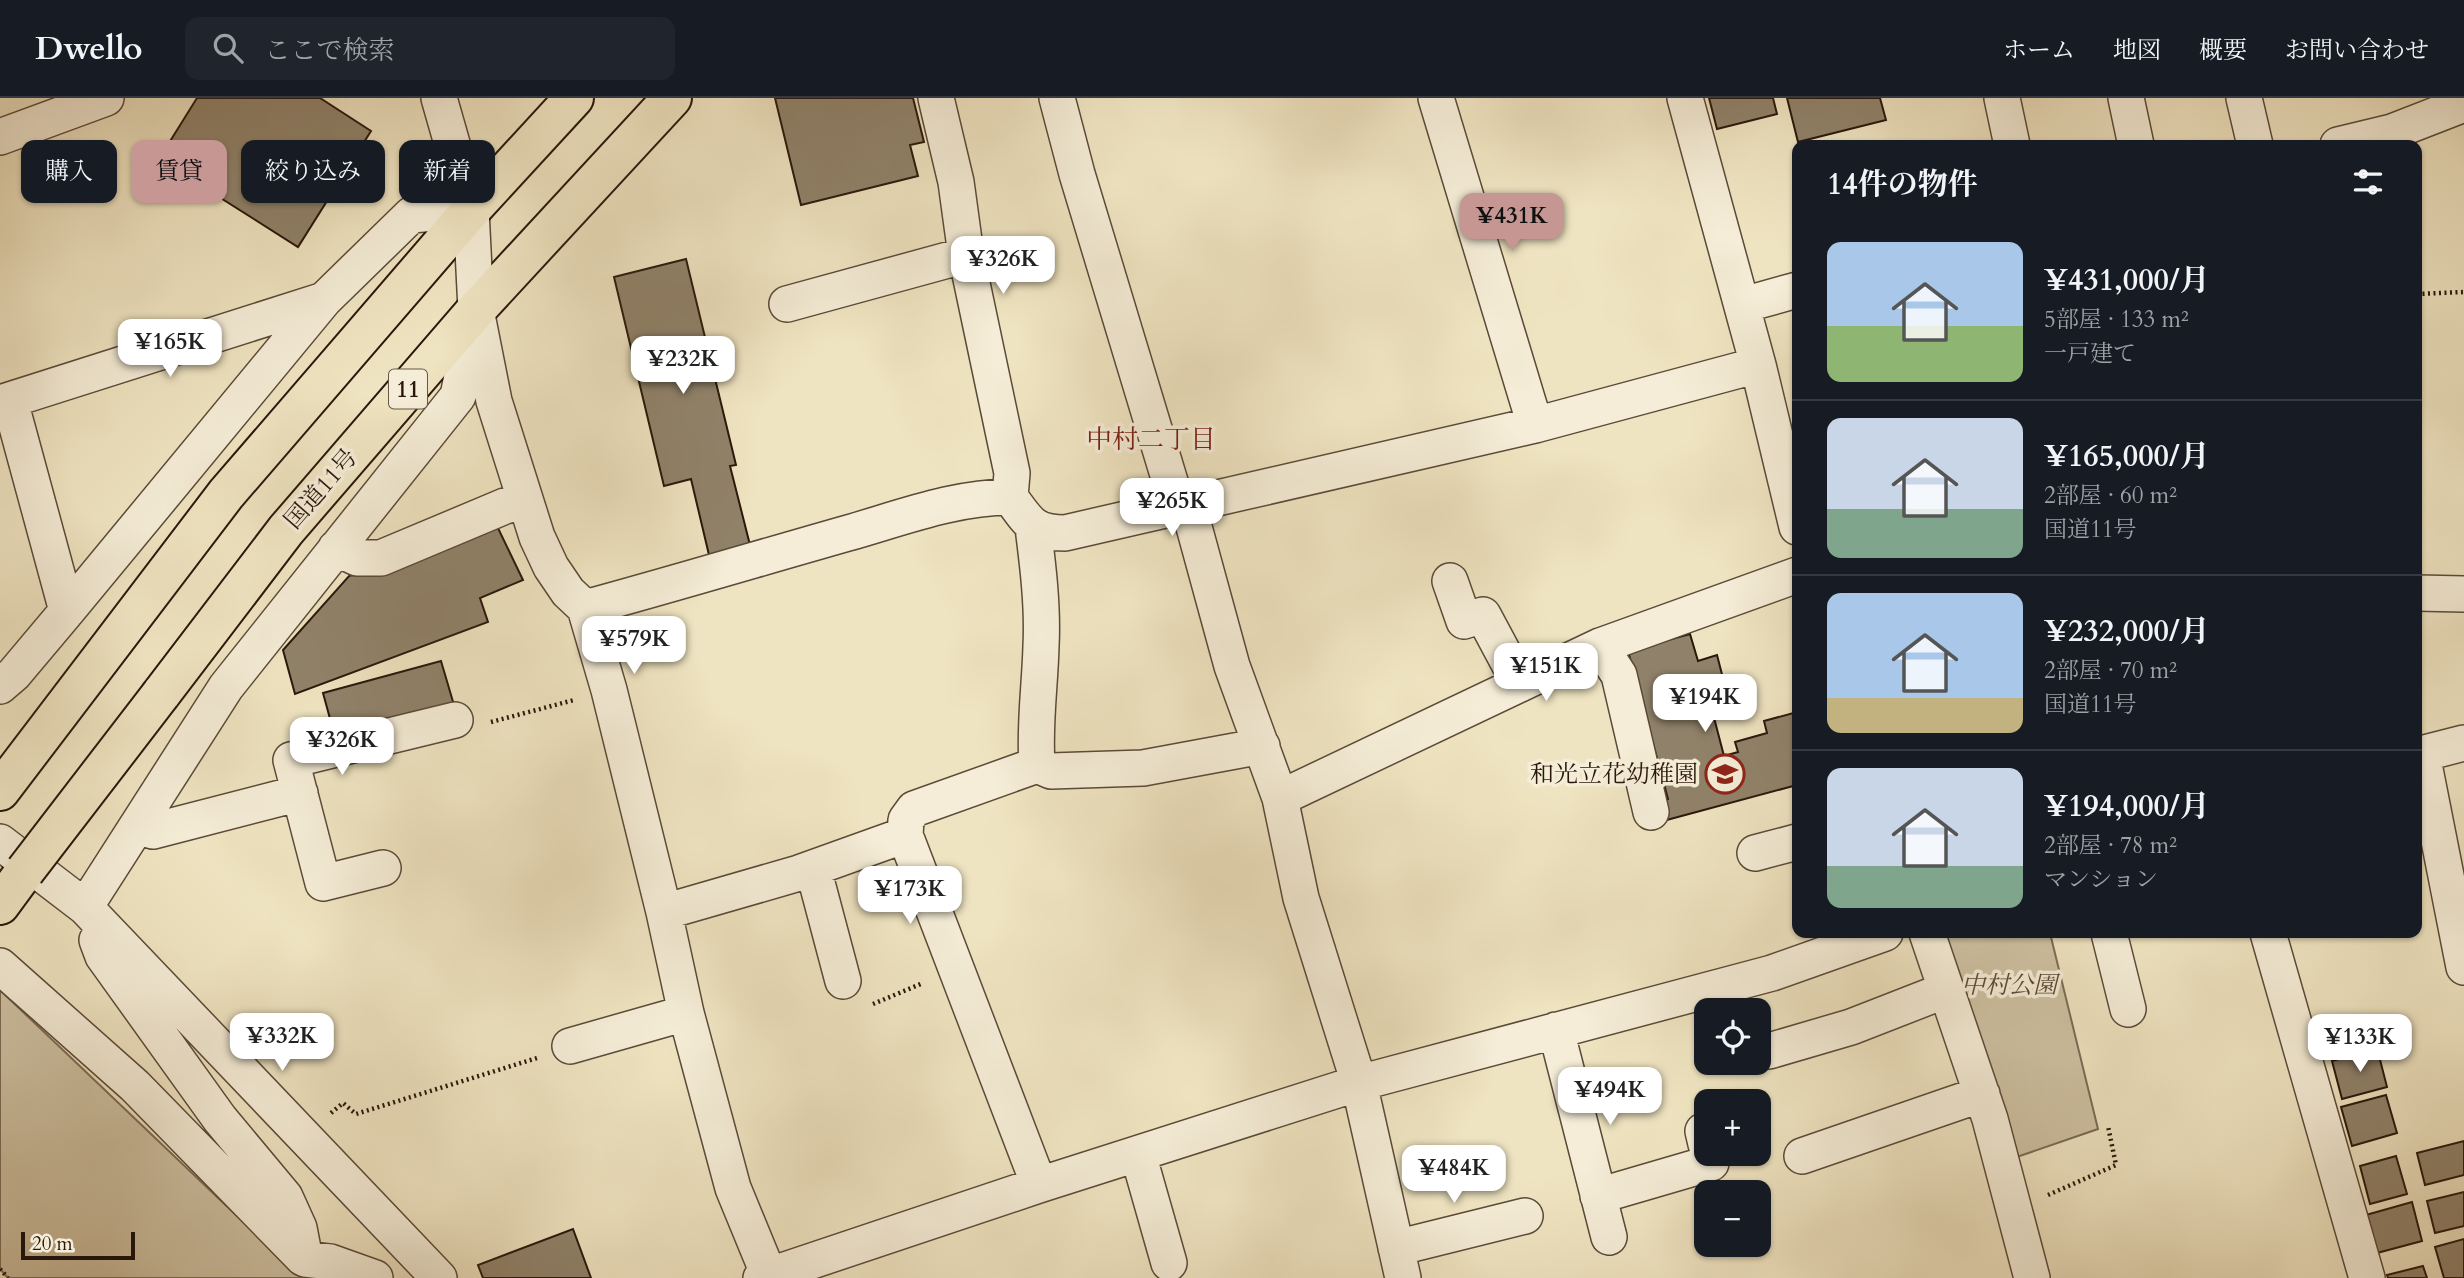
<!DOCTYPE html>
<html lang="ja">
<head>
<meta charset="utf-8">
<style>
  :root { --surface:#171b24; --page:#20242c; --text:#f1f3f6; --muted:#9ea1a6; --line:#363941; --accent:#c59692 }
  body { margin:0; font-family:Cardo,"Noto Serif JP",serif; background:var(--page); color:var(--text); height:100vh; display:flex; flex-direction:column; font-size:26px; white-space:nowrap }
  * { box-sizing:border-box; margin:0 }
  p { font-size:23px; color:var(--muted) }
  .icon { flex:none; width:38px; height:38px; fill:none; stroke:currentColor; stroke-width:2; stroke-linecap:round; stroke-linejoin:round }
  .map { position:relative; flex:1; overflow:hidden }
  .sheet { position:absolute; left:1792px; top:42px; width:630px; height:798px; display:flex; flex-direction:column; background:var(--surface); border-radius:14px; box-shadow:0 2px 5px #0004 }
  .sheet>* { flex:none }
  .top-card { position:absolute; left:21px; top:42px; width:665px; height:63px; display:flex; gap:14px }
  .tools { position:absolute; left:1694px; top:900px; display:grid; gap:14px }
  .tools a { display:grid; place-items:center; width:77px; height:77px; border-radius:14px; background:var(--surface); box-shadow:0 2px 5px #0004; font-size:35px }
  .scale { position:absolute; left:21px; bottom:18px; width:114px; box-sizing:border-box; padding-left:7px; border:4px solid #2a170c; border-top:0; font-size:19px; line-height:24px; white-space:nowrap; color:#2a170c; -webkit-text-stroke:5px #f5edd7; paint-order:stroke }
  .price { position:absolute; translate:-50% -60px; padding:0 16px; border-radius:14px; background:#fff; color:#222; font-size:23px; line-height:46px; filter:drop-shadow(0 2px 4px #0008) }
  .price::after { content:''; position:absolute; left:50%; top:42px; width:21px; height:16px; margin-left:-10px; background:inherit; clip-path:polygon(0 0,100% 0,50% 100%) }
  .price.selected { background:var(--accent); color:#111 }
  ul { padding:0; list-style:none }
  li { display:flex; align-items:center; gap:21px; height:175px; padding:0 35px }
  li+li { border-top:2px solid var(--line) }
  li span { display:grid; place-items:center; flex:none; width:196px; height:140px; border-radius:14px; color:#555 }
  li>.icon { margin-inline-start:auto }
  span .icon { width:84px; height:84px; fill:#fffc; stroke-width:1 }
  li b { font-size:30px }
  h2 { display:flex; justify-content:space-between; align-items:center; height:84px; padding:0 35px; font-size:30px }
  .pill { padding:0 24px; border-radius:14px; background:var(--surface); box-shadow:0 2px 5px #0004; font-size:24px; line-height:63px }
  .pill.selected { background:var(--accent); color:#111 }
  header { display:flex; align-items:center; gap:42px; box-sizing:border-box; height:98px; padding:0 35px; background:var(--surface); border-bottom:2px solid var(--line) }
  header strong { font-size:33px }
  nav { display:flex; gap:38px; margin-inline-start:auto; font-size:24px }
  .search { width:490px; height:63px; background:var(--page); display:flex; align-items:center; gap:18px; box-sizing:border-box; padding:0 24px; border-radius:14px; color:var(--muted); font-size:26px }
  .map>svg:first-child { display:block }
</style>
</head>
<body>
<header>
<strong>Dwello</strong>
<div class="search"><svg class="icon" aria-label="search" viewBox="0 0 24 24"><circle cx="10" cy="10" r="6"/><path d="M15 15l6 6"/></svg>ここで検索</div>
<nav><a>ホーム</a><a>地図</a><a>概要</a><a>お問い合わせ</a></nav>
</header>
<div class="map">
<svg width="2464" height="1180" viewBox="0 0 2464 1180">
  <rect width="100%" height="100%" fill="#efe4c1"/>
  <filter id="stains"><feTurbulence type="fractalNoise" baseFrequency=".00286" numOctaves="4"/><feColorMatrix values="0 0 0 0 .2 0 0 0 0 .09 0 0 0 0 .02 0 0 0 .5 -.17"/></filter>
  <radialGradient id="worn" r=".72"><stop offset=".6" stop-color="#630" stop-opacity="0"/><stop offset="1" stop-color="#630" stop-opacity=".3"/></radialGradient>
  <!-- green -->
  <path fill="#cec1a2" stroke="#7c6c57" stroke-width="2" d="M 1937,835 L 2050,835 L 2098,1031 L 2011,1061 Z
    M 0,892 L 302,1180 L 8,1180 L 0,1171 Z"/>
  <!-- building -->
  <path fill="#90826a" stroke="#2a170c" stroke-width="2" d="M 197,0 L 320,0 L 371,33 L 298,149 L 159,61 Z
    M 775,0 L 913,0 L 924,44 L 910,47 L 918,78 L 801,107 Z
    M 1709,0 L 1773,0 L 1777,16 L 1717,31 Z
    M 1787,0 L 1880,0 L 1886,22 L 1798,44 Z
    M 686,161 L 736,367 L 730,368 L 750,447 L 709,457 L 691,381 L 664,388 L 614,179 Z
    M 497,428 L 523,482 L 480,500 L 488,524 L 295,596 L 283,552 L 349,478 Z
    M 1690,536 L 1698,563 L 1717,557 L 1725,588 L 1707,593 L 1724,658 L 1738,654 L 1735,644 L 1767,635 L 1764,623 L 1797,614 L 1797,687 L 1663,723 L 1658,704 L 1668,701 L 1628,553 Z
    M 441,563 L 454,607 L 335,639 L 323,595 Z
    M 2377,950 L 2387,989 L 2342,1001 L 2332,963 Z
    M 2386,997 L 2397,1035 L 2352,1048 L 2341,1009 Z
    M 2464,1043 L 2464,1077 L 2425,1087 L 2417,1055 Z
    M 2396,1058 L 2407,1096 L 2370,1106 L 2360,1068 Z
    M 2464,1094 L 2464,1128 L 2435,1135 L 2427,1103 Z
    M 2412,1104 L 2422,1143 L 2377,1155 L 2366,1117 Z
    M 573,1131 L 591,1180 L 483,1180 L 478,1167 Z
    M 2464,1141 L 2464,1180 L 2444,1180 L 2435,1149 Z
    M 2423,1168 L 2427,1180 L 2388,1180 L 2387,1177 Z"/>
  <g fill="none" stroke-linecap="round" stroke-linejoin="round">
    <!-- minor casing -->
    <g stroke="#5b4a39" stroke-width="38">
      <path id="minor" d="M 439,0 L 471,112 L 476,212 L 494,303 L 537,439 L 551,469 L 568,494 L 585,510 L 609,592 L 664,814 L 686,915 L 733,1090 L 770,1180
        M 936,0 L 956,84 L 966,157 L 1012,375 L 1010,399
        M 1057,0 L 1077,76 L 1178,410
        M 1436,0 L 1535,327
        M 1685,0 L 1758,267 L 1797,429
        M 2002,0 L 2012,47
        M 2126,0 L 2136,47
        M 2244,0 L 2255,47
        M 0,39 L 106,0
        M 2338,47 L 2392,34 L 2464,6
        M 787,206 L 966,157
        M 1743,207 L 1797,192
        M 10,303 L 67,513
        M 0,305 L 324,202
        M 1188,407 L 1232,568 L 1280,700 L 1301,800 L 1359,985 L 1403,1180
        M 1033,429 C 1038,468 1043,509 1041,548 C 1040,588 1034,627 1037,667 L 1051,673 L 1143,670 L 1262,648
        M 336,450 L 357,460 L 381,460 L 505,408 L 525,403
        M 1450,483 L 1464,523 L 1483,517 L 1520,586
        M 2417,495 L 2464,496
        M 585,510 C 673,486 760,460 848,435 C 901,420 955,399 1010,399 C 1028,423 1032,435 1065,435 L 1535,327 L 1758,267
        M 1600,548 L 1619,577 L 1651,714
        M 0,588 L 14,576 L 67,513 L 324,202 L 411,117 L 471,112
        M 2422,656 L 2464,869
        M 2417,657 L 2464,645
        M 1037,667 L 914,711 L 906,722 L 905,737 L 1039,1087
        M 1280,700 L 1600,548 L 1797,477
        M 137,728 L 153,733 L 300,695
        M 0,744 L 85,809 L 439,1180
        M 1755,755 L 1797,744
        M 383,770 L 323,785 L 291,662 L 455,622
        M 813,770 L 843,883
        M 85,809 L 226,589 L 458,298 L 472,229
        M 664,814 L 799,775 L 905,737
        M 1927,835 L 1990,1021 L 2032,1180
        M 2109,835 L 2128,911
        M 2268,835 L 2367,1180
        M 97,842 L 103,858 L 220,1021 L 285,1099 L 299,1130 L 305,1161 L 330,1164 L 375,1180
        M 0,868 L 135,988 L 303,1160
        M 1556,932 L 1609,1139
        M 570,948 L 686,915
        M 1769,953 L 1851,929 L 1946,892
        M 1703,1033 L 1706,1046
        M 1138,1056 L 1169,1165
        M 1802,1058 L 1982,996
        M 1598,1098 L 1711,1065
        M 1396,1150 L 1525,1118
        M 761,1180 L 1039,1087 L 1359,985 L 1772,875 L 1885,835"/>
    </g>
    <!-- trunk casing -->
    <g stroke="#2a170c" stroke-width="42">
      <path id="trunk" d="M 161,596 L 286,432 L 476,212 L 672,0
        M 0,693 L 226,396 L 471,112 L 574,0
        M 0,807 L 25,773"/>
    </g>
    <!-- path -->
    <path stroke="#2a170c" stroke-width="4.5" stroke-dasharray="2 3.5" stroke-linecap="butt" d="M 2417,196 L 2464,194
      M 491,624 L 574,602
      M 873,906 L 923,885
      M 331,1015 L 343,1005 L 356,1016 L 537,960
      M 2048,1097 L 2116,1067 L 2108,1028
      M 0,1171 L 8,1180"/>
    <!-- minor -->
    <use href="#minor" stroke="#f5edd7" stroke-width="35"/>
    <!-- trunk -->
    <use href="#trunk" stroke="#efe4c1" stroke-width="38"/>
    <!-- trunk-bridge casing -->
    <g stroke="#2a170c" stroke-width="42" stroke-linecap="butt">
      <path id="trunk-bridge" d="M 25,773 L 161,596"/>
    </g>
    <!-- trunk-bridge -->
    <use href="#trunk-bridge" stroke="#efe4c1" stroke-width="38"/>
  </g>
  <!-- icons -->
  <defs>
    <g id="school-ring" transform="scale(2.0125)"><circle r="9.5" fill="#f5edd7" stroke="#8f2418" stroke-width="1.5"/><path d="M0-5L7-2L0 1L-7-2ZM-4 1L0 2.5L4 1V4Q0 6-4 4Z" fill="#8f2418"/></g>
  </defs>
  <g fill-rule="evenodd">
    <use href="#school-ring" x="1725" y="676"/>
  </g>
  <g text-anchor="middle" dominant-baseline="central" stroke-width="7" stroke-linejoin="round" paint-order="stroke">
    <!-- shield labels -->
    <rect fill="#f5edd7" stroke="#675749" stroke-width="2" x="389" y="271.5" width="38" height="39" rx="5"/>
    <g font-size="23" font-weight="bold" fill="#2a170c">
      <text x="408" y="291">11</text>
    </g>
    <!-- street labels -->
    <g font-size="24" fill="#2a170c" stroke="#f5edd7">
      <text transform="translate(321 391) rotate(-49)">国道11号</text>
    </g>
    <!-- poi labels -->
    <g font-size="24" fill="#2a170c" stroke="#f5edd7" text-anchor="end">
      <text x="1698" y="676">和光立花幼稚園</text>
    </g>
    <!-- park labels -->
    <g font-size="24" font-style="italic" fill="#5b4a39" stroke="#f5edd7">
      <text x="2009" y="887">中村公園</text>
    </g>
    <!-- neighbourhood labels -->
    <g font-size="26" fill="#7a1f14" stroke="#f5edd7">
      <text x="1151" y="341">中村二丁目</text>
    </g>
  </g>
  <rect width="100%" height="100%" filter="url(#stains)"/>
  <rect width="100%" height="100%" fill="url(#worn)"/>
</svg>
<div class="tools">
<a><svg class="icon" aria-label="locate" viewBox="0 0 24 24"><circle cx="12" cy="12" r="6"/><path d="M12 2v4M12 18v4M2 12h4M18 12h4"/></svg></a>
<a>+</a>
<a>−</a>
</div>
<div class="scale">20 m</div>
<b class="price selected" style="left:1512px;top:155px">¥431K</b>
<b class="price" style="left:1003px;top:198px">¥326K</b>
<b class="price" style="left:170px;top:281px">¥165K</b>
<b class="price" style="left:683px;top:298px">¥232K</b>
<b class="price" style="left:1172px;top:440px">¥265K</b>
<b class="price" style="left:634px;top:578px">¥579K</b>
<b class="price" style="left:1546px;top:605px">¥151K</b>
<b class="price" style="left:1705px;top:636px">¥194K</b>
<b class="price" style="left:342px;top:679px">¥326K</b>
<b class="price" style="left:910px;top:828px">¥173K</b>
<b class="price" style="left:282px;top:975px">¥332K</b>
<b class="price" style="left:2360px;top:976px">¥133K</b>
<b class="price" style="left:1610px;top:1029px">¥494K</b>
<b class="price" style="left:1454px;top:1107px">¥484K</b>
<div class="top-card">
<a class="pill">購入</a>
<a class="pill selected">賃貸</a>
<a class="pill">絞り込み</a>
<a class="pill">新着</a>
</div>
<section class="sheet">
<h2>14件の物件<svg class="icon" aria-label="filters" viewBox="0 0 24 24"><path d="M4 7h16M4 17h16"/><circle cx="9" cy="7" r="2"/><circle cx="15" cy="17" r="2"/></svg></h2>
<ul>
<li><span style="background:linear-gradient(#a9c7e8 60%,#8fb573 0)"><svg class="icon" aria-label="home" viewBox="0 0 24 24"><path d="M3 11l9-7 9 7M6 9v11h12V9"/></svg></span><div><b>¥431,000/月</b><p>5部屋 · 133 m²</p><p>一戸建て</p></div></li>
<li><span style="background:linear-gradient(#c9d6e8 65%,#7fa58c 0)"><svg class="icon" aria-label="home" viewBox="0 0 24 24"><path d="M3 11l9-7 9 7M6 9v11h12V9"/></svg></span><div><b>¥165,000/月</b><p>2部屋 · 60 m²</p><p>国道11号</p></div></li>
<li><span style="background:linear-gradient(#a9c7e8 75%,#c2b280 0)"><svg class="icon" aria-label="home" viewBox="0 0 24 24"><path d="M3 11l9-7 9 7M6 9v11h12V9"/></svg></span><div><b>¥232,000/月</b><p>2部屋 · 70 m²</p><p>国道11号</p></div></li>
<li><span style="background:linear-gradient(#c9d6e8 70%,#7fa58c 0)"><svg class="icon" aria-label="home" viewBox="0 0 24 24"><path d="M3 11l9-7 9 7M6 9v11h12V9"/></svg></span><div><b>¥194,000/月</b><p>2部屋 · 78 m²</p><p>マンション</p></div></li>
</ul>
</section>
</div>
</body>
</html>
